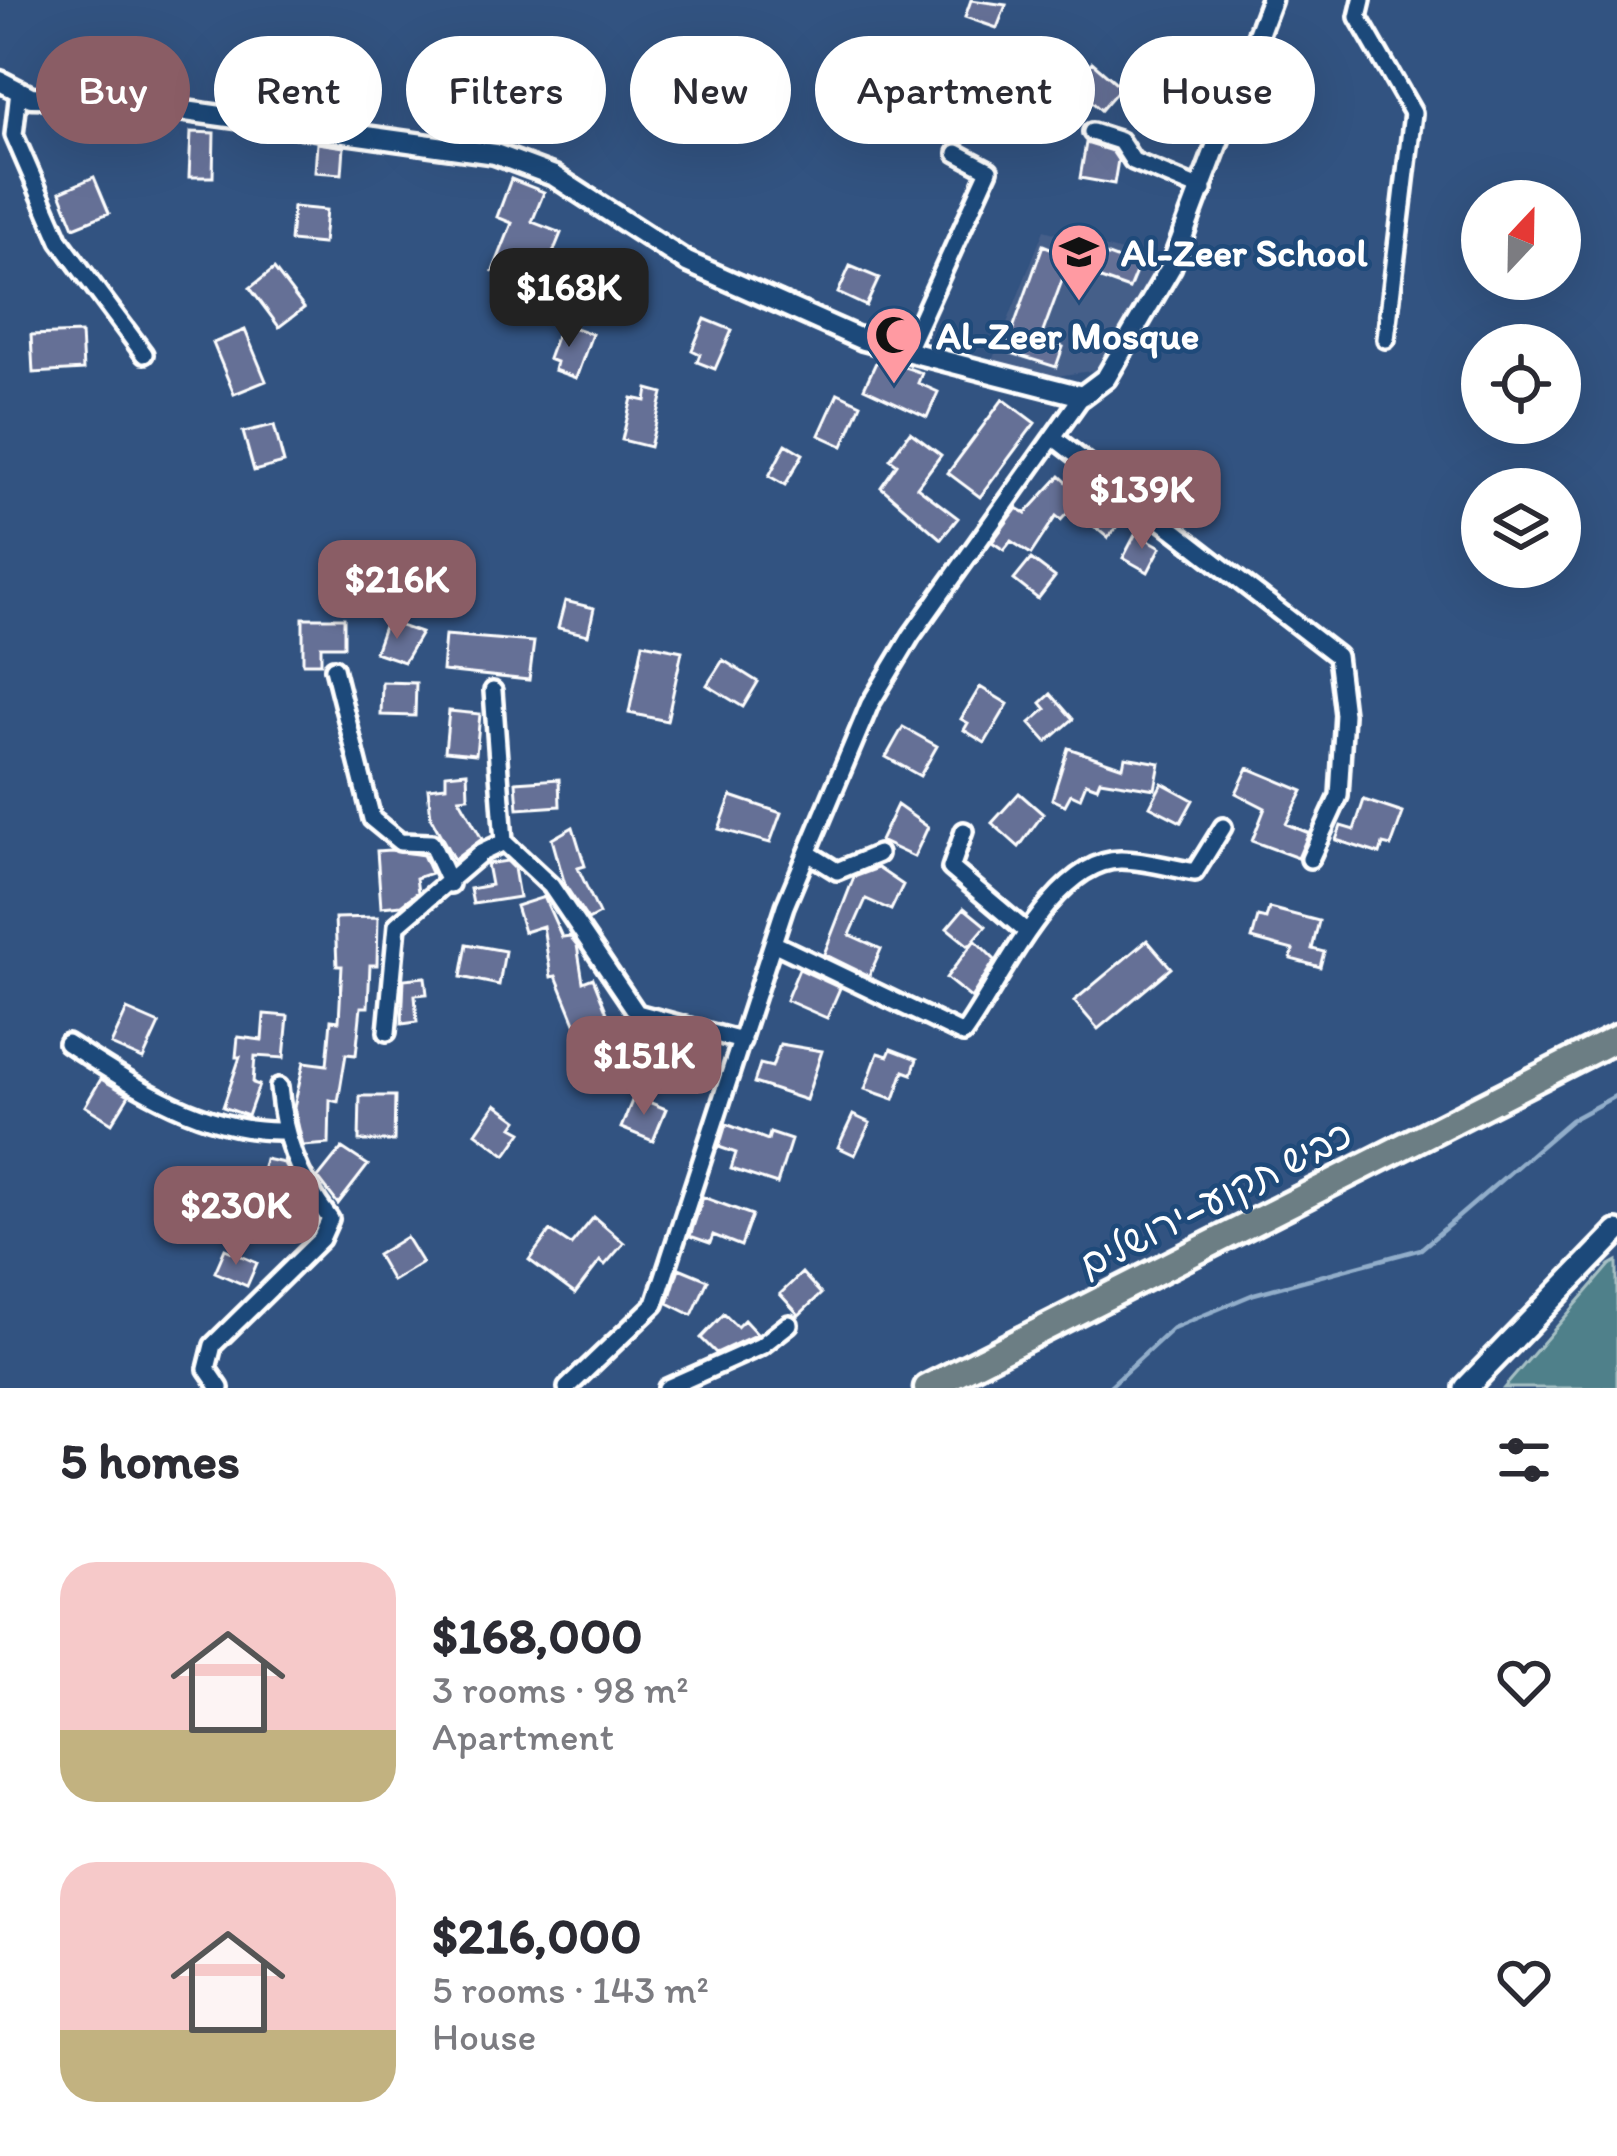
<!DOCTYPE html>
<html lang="en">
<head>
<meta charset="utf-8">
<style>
  :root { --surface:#fff; --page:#f2f2f3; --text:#2b2b33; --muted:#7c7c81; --accent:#8a5d65 }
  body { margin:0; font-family:Itim,"Playpen Sans Hebrew",sans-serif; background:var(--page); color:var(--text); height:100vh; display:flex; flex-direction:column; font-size:45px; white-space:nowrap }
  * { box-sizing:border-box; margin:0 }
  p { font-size:39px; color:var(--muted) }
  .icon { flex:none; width:66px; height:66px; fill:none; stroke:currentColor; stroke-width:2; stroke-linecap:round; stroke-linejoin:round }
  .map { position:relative; height:1388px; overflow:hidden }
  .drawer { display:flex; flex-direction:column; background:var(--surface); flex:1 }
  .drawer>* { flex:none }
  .top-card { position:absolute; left:36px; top:36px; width:1545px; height:108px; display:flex; gap:24px }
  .needle { width:78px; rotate:22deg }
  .buttons { position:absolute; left:1461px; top:180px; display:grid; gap:24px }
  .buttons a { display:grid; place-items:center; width:120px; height:120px; border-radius:50%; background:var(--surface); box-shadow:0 12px 48px #0002; font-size:60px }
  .price { position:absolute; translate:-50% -102px; padding:0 27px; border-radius:24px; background:var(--accent); color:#fff; font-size:39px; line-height:78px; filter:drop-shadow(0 3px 6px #0008) }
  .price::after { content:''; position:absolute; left:50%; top:72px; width:36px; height:27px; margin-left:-18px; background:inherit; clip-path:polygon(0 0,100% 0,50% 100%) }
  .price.active { background:#222; color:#fff }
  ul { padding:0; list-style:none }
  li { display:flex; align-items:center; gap:36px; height:300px; padding:0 60px }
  li span { display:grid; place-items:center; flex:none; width:336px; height:240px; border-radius:36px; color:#555 }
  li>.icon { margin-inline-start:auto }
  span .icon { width:144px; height:144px; fill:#fffc; stroke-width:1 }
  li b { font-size:51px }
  h2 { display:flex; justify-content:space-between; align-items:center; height:144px; padding:0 60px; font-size:51px }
  .tag { padding:0 42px; border-radius:54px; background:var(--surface); box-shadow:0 12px 48px #0002; font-size:42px; line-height:108px }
  .tag.active { background:var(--accent); color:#fff }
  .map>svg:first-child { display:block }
</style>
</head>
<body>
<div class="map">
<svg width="1617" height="1388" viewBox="0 0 1617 1388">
  <rect width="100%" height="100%" fill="#325381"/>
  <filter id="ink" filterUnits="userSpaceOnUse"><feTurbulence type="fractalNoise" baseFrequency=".00833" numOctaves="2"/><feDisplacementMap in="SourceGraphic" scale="24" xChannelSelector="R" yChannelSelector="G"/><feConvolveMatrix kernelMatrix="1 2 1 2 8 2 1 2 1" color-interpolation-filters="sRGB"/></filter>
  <g filter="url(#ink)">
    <!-- built -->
    <path fill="#455e89" d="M 1044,230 L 1164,264 L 1105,369 L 1056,376 L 992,361 Z"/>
    <!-- green -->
    <path fill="#4f808a" stroke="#a7c0c4" stroke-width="3" d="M 1617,1261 L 1617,1388 L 1504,1388 L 1610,1265 Z"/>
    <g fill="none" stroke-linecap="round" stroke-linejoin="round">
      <!-- stream -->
      <path stroke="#92aeca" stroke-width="4.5" d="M 1108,1388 L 1173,1328 L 1254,1294 L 1421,1249 L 1571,1120 L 1617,1095"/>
    </g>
    <!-- building -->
    <path fill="#656f96" stroke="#fff" stroke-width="3" d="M 971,0 L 1006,5 L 997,28 L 965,17 Z
      M 265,41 L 290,51 L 277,84 L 256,76 L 248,97 L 225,88 L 237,58 L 256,65 Z
      M 338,46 L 362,56 L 346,96 L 322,87 Z
      M 1092,62 L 1121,87 L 1101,110 L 1072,84 Z
      M 933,81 L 972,98 L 954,137 L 916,121 Z
      M 191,132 L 214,133 L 213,177 L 189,177 Z
      M 317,143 L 344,147 L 342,174 L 315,172 Z
      M 1086,143 L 1112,151 L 1118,160 L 1114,184 L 1080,178 Z
      M 94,177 L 109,213 L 74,227 L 60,192 Z
      M 511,179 L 544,192 L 532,222 L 561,233 L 544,275 L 532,271 L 527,284 L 493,271 L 512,223 L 497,217 Z
      M 293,207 L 326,210 L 323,244 L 290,241 Z
      M 1065,240 L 1138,267 L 1129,289 L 1067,267 L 1040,340 L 1063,347 L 1056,367 L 1005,351 L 1043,245 L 1060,252 Z
      M 597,253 L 618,261 L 604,299 L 574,288 L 586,256 L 595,259 Z
      M 850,266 L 879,278 L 866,306 L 838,293 Z
      M 274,269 L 304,308 L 279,327 L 250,288 Z
      M 705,319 L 732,330 L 715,369 L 697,362 L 700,354 L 692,350 Z
      M 561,323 L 592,334 L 576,378 L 554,370 L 556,362 L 548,359 Z
      M 245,330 L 266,381 L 234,394 L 213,343 Z
      M 81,333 L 83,370 L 33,373 L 31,335 Z
      M 878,358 L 922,373 L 918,383 L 938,392 L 927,417 L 864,388 Z
      M 648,389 L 663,393 L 650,447 L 622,440 L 632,398 L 646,401 Z
      M 838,393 L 861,404 L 843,446 L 819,435 Z
      M 1003,399 L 1035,423 L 980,497 L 948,473 Z
      M 274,425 L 284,463 L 254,471 L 243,432 Z
      M 910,432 L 941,455 L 917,487 L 958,518 L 941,539 L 881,487 L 897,464 L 890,459 Z
      M 786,444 L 803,454 L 785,485 L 769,476 Z
      M 1060,476 L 1090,503 L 1097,494 L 1125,518 L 1108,538 L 1072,508 L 1061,520 L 1056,516 L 1031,554 L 1011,541 L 1004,550 L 992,542 L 1017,508 L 1026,513 Z
      M 1136,533 L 1161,547 L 1148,572 L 1123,558 Z
      M 1031,559 L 1055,577 L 1038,599 L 1014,580 Z
      M 565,601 L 594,608 L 588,635 L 558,628 Z
      M 303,618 L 344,618 L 344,646 L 321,646 L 321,663 L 303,663 Z
      M 386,621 L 421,633 L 404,662 L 375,652 Z
      M 445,635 L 534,642 L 529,680 L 442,671 Z
      M 643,643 L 682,651 L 667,721 L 629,713 Z
      M 723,660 L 758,682 L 743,707 L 707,685 Z
      M 382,682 L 416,683 L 415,716 L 381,715 Z
      M 980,687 L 1008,704 L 985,743 L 964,730 L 968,723 L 961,719 Z
      M 1051,694 L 1073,719 L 1047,742 L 1030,723 L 1046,709 L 1041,703 Z
      M 449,711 L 480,714 L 476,754 L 445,751 Z
      M 903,727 L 937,746 L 920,776 L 886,757 Z
      M 1068,748 L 1123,767 L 1125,757 L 1160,763 L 1155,789 L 1100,780 L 1097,787 L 1086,783 L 1080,798 L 1071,794 L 1065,805 L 1052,799 Z
      M 1248,768 L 1303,791 L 1286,824 L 1309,833 L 1298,858 L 1252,841 L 1265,808 L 1236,793 Z
      M 467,772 L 468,797 L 459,798 L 482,839 L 454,860 L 431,818 L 428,788 L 446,786 L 446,774 Z
      M 559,779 L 560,806 L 518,809 L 516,782 Z
      M 1162,783 L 1193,800 L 1181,822 L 1150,806 Z
      M 1019,793 L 1043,814 L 1019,847 L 992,823 Z
      M 731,796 L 781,813 L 770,843 L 719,829 Z
      M 1364,800 L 1403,813 L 1391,846 L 1383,844 L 1380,854 L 1336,840 L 1341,826 L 1354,830 Z
      M 897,805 L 928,827 L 914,857 L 880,841 Z
      M 573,827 L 585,866 L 578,868 L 599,914 L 588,920 L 565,885 L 552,839 Z
      M 390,850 L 423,855 L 431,873 L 416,878 L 418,892 L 401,905 L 381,907 L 377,851 Z
      M 507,861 L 514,868 L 519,897 L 473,904 L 470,889 L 491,885 L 487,864 Z
      M 878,868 L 903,885 L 891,910 L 866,899 L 850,935 L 881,949 L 869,976 L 824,954 L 854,877 Z
      M 544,897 L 562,937 L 570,936 L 577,945 L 583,982 L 593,978 L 613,1028 L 582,1040 L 556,976 L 551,977 L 543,926 L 524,932 L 516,906 Z
      M 964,908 L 986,926 L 969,946 L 947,928 Z
      M 1269,908 L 1319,921 L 1312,949 L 1324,952 L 1320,967 L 1291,959 L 1293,950 L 1252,939 L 1258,917 L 1266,919 Z
      M 378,917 L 377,965 L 370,965 L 368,1007 L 361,1007 L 356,1055 L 346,1054 L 338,1102 L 330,1100 L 329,1144 L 303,1146 L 294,1107 L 304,1062 L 327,1065 L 331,1020 L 339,1021 L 342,966 L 337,966 L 335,918 Z
      M 975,940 L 995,960 L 971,998 L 946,978 Z
      M 1147,940 L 1171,968 L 1098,1029 L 1074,1001 Z
      M 467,944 L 505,951 L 499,985 L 461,977 Z
      M 799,969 L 840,988 L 827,1018 L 786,1000 Z
      M 425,977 L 427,994 L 415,995 L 417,1022 L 402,1024 L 404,979 Z
      M 127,1010 L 159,1024 L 143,1059 L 111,1045 Z
      M 264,1014 L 288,1016 L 284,1058 L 255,1056 L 253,1083 L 259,1085 L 248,1116 L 223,1107 L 240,1057 L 236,1057 L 238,1037 L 262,1040 Z
      M 780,1044 L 822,1051 L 806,1100 L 754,1083 L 760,1064 L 772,1067 Z
      M 891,1049 L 917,1059 L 912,1074 L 904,1071 L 894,1099 L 865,1089 L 878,1053 L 888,1056 Z
      M 101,1079 L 129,1095 L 112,1123 L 85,1106 Z
      M 360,1096 L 395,1096 L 394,1141 L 359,1141 Z
      M 634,1096 L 666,1109 L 653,1141 L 621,1128 Z
      M 496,1104 L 518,1120 L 513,1127 L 522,1132 L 506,1155 L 476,1133 Z
      M 853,1115 L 870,1123 L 855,1155 L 838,1147 Z
      M 726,1124 L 768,1140 L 770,1133 L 791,1140 L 777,1184 L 731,1169 L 736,1153 L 719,1147 Z
      M 342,1148 L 368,1165 L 338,1204 L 318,1178 Z
      M 265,1159 L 284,1163 L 289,1175 L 283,1199 L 257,1192 Z
      M 703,1197 L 752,1215 L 741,1246 L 713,1235 L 710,1243 L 690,1236 Z
      M 594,1217 L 624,1243 L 605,1265 L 600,1261 L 575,1294 L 529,1260 L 550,1231 L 571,1245 Z
      M 406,1237 L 422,1263 L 392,1281 L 377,1255 Z
      M 225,1249 L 257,1263 L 247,1286 L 215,1272 Z
      M 679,1268 L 708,1280 L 692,1315 L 668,1303 Z
      M 802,1273 L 821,1294 L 799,1315 L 780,1294 Z
      M 724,1314 L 737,1327 L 744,1320 L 757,1334 L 716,1353 L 701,1338 Z"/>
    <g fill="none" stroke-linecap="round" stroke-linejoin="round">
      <!-- minor casing -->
      <g stroke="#fff" stroke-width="24">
        <path id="minor" d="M 1362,0 L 1358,17 L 1413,113 L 1386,339
          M 19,91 L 14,135 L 60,241 L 144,354
          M 1092,132 L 1120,141 L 1133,161 L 1203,190
          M 907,350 L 989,170 L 957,153
          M 1053,437 L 1337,656 L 1344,714 L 1339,796 L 1310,859
          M 334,668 L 372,819 L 400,842 L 431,843 L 450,884
          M 493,691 L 504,842 L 551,886 L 637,1013 L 742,1041
          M 964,831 L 951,868 L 1027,932
          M 808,853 L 837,871 L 878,854
          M 773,943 L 963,1034 C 998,987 1053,859 1121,860 C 1145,860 1171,868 1195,872 L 1223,827
          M 387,1032 L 397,925 L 481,853 L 504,842
          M 67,1043 C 131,1084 204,1133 283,1131
          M 220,1388 L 207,1369 L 213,1345 L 321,1239 L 330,1219 C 298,1177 284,1140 279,1087
          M 567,1388 L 655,1304 L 785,906 L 870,704 L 911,636 L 1082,396
          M 667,1388 L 761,1346 L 789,1324"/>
      </g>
      <!-- tertiary casing -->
      <g stroke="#fff" stroke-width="27">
        <path id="tertiary" d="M 0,81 L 31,97 L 92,98 L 495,154 L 554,176 L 687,262 L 863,340 L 1082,396 L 1106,378 L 1171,267 L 1271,0"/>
      </g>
      <!-- secondary casing -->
      <g stroke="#fff" stroke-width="30">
        <path id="secondary" d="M 1466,1388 L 1617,1232"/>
      </g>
      <!-- primary casing -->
      <g stroke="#fff" stroke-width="33">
        <path id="primary" d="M 927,1388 L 1617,1038"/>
      </g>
      <!-- minor -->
      <use href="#minor" stroke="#1f4a7a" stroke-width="15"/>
      <!-- tertiary -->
      <use href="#tertiary" stroke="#1f4a7a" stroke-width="18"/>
      <!-- secondary -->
      <use href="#secondary" stroke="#1f4a7a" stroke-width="21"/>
      <!-- primary -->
      <use href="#primary" stroke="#6c7e84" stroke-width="24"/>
    </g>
  </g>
  <!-- icons -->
  <defs>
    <g id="school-pin" transform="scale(3)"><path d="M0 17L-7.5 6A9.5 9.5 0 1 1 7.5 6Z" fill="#ff9aa2" stroke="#1f4a7a"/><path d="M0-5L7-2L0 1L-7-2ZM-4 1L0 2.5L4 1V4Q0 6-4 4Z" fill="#111"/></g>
    <g id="mosque-pin" transform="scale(3)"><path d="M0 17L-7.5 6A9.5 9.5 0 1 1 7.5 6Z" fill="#ff9aa2" stroke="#1f4a7a"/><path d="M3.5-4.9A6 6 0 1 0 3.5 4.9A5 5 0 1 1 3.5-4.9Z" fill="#111"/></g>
  </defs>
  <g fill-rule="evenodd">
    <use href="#school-pin" x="1079" y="252"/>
    <use href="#mosque-pin" x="894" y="335"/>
  </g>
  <g text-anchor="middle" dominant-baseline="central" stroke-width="9" stroke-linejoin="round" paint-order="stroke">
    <!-- poi labels -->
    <g font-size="39" font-weight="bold" fill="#fff" stroke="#1f4a7a" text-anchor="start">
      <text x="1121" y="252">Al-Zeer School</text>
      <text x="936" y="335">Al-Zeer Mosque</text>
    </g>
    <!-- street labels -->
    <g font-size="39" fill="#fff" stroke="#1f4a7a">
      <text transform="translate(1215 1199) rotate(-27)">כביש תקוע–ירושלים</text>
    </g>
  </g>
</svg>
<div class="buttons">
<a><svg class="needle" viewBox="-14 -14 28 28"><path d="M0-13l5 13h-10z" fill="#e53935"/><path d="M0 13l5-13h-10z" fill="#7c7c81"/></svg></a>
<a><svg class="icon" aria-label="locate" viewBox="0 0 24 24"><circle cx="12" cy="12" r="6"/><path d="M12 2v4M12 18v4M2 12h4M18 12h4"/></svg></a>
<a><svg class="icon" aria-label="layers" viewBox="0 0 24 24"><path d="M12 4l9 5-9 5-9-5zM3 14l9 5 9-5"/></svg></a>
</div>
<b class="price active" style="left:569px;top:350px">$168K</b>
<b class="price" style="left:1142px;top:552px">$139K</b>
<b class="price" style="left:397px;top:642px">$216K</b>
<b class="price" style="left:644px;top:1118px">$151K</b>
<b class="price" style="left:236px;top:1268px">$230K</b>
<div class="top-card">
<a class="tag active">Buy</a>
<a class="tag">Rent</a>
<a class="tag">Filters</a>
<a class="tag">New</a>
<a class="tag">Apartment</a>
<a class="tag">House</a>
</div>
</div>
<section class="drawer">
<h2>5 homes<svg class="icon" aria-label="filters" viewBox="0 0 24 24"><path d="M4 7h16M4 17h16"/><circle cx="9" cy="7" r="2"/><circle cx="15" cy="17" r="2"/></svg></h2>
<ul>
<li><span style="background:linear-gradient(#f6c9c9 70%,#c2b280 0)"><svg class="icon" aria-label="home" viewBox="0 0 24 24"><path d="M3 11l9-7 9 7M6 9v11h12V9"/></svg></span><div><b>$168,000</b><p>3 rooms · 98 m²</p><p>Apartment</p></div><svg class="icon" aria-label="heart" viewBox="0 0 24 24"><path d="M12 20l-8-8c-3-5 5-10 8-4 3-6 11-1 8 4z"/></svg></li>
<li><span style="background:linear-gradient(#f6c9c9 70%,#c2b280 0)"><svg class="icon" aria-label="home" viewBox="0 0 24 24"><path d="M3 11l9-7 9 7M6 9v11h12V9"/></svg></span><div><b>$216,000</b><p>5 rooms · 143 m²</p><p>House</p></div><svg class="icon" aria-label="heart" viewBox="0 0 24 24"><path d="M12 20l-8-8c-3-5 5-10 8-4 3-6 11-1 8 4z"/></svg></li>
</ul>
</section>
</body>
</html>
